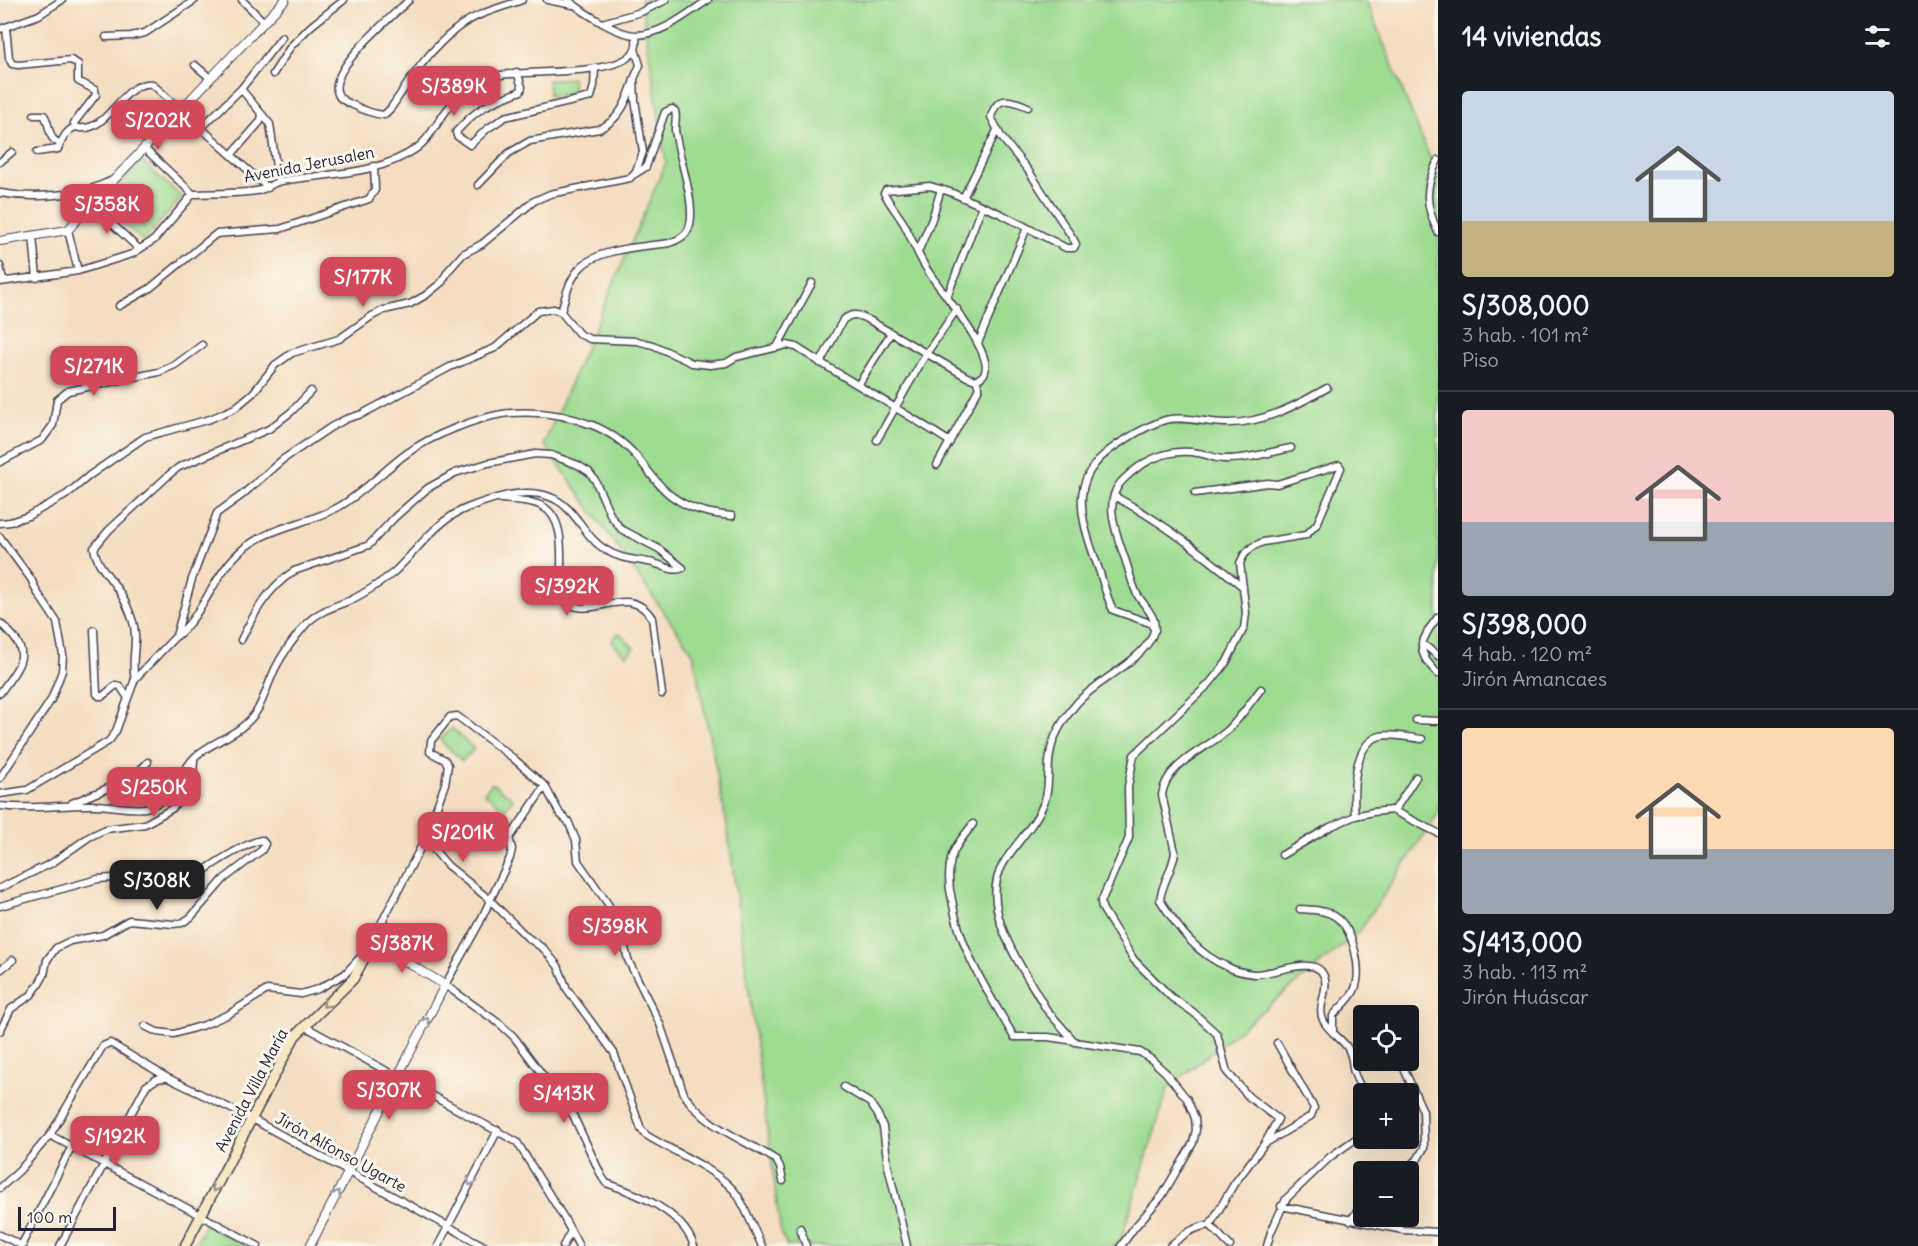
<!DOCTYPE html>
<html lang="es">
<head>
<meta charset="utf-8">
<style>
  :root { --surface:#171b24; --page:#20242c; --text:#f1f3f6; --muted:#9ea1a6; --line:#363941; --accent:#d1495b }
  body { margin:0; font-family:Delius,sans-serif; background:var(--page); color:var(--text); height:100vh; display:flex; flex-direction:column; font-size:22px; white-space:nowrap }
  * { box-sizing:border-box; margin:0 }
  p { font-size:20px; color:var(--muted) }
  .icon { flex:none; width:33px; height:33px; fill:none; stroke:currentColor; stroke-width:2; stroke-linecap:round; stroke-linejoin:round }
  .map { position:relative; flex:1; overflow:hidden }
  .panel { display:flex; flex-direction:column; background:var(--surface); width:480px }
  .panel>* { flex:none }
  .buttons { position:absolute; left:1353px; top:1005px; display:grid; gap:12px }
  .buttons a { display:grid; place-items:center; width:66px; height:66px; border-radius:6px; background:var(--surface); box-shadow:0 6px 24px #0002; font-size:30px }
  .scale { position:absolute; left:18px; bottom:15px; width:98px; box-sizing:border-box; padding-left:6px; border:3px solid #22223b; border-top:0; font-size:16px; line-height:21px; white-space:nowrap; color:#22223b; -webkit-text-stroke:4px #fbf7ec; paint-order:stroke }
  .price { position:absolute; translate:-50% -51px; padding:0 14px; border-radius:12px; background:var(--accent); color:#fff; font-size:20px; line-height:39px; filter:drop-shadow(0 2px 3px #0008) }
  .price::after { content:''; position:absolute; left:50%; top:36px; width:18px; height:14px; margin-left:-9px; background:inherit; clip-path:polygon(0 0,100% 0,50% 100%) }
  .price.active { background:#222; color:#fff }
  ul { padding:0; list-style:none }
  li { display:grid; align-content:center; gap:12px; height:318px; padding:0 24px }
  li+li { border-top:2px solid var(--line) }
  li span { display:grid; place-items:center; height:186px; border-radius:6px; color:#555 }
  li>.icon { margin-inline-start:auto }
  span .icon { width:108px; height:108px; fill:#fffc; stroke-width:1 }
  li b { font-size:26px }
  h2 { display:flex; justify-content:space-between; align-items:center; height:72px; padding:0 24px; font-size:26px }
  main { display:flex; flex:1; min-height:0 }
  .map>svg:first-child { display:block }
</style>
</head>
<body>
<main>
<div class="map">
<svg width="1438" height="1246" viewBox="0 0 1438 1246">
  <rect width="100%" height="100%" fill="#fbf7ec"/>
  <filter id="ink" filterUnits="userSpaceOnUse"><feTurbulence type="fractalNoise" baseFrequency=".0167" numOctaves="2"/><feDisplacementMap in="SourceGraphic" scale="12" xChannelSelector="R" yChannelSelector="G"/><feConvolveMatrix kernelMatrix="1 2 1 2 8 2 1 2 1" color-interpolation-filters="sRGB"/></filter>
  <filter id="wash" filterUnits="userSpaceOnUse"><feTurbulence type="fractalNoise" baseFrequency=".008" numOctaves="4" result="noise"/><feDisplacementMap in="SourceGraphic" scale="24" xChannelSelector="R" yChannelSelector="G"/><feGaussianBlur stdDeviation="1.35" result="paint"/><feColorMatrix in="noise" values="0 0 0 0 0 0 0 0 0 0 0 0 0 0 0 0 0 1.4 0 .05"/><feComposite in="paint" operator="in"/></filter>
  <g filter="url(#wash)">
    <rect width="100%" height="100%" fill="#f4ddc0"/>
    <!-- green -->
    <path fill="#9edc92" stroke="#607f66" stroke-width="1.5" d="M 641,0 L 1366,0 L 1438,178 L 1438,814 L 1359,932 L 1168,1088 L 1119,1246 L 787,1246 L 781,1234 L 727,825 L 693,653 L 544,444 L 666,163 Z
      M 572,78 L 573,94 L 549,96 L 548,80 Z
      M 138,110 L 150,118 L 136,138 L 124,130 Z
      M 141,161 L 182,197 L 143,241 L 102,205 Z
      M 619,633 L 634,648 L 626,656 L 611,641 Z
      M 452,728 L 474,749 L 462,761 L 440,740 Z
      M 492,783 L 513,799 L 505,809 L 484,793 Z
      M 205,1224 L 246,1246 L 194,1246 Z"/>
  </g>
  <g filter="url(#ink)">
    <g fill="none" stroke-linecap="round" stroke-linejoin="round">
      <!-- minor casing -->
      <g stroke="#423e4f" stroke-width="9">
        <path id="minor" d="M 242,0 L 263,21
          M 409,0 C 394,15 326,70 338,94 C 340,100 347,102 353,105 C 363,110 372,114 384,115 L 391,108 C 410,80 428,51 455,30 C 473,14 500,8 522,0
          M 547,0 L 573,5
          M 568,0 C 583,12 618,36 638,35 C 663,34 688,13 708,0
          M 602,23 L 641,12 L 666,0
          M 6,27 L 9,58 L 12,64 L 18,65 L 71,60 L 78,64 L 78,81 L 95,90 L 96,95 L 74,123 L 75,127 C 108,137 121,80 152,84 L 268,188
          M 0,29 L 39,15 L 62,0
          M 106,37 L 131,36 L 145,33 L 195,0
          M 195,65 L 210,78
          M 517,72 L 522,87 L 521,91 C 490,103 479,106 456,132 L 457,136 L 470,145 L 487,129 L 505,117 L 591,97 L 594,86 L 595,68
          M 273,74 L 291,46 L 311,26 L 344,0
          M 241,89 L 270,124 L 278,181
          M 34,115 L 44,115 C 51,125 47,141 61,143
          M 201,128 L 241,89 L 282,37
          M 144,148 L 193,194
          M 37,152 L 58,149 C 62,141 65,131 75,127
          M 231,155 L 260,122 L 262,116
          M 1438,160 C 1424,188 1425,205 1438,232
          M 0,162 L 12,152
          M 478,185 L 509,153 L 530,141 L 599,129 C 620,120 627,101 634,80
          M 0,193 C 28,198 59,196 87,190 C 96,188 105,183 113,180
          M 963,198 L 997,130
          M 91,204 L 139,249
          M 68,230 L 78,271
          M 33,236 L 37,278
          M 918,252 L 932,219 L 941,189
          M 0,266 L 3,281
          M 0,282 L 78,271 L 132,254 L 154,240 L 193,194 C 214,193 236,194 256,191 C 266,190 273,182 281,181 C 327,173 377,176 417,148 C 432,137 438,119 451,105 C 462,94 480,80 496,76 C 523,69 624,78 635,49 C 637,46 636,39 636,36
          M 947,297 L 982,206
          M 119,306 L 149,289 L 216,234 L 280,229 L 369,199 L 375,190 L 374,166
          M 561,312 C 565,297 569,281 579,269 C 597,248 643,247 669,243 C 676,241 684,238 688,230 C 699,208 677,154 675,129 C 675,122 677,117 675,111 L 672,109 L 665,112 L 646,167 L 635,174
          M 978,343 L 1027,228
          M 777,347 L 812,283
          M 820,363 L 843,320 C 853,312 858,315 869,320 L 967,377 L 976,380 C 978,379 982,377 984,374 C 996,355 941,291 930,274 C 919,259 913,241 904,224 C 898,214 889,203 884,193 L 886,190 L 930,186 L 950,192 L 1001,214 L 1066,248 L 1074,248 L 1076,244 L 1074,240 L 1028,170 L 1002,138 L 991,117 C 997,95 1010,99 1028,107
          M 858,385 L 891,333
          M 877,440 L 926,354 L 957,309
          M 0,462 L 42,440 L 53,425 L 57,400 L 68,391 L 159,372 L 175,365 L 202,345
          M 937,465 L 979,388 L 976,380
          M 1195,493 L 1268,483 L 1277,484 L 1339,465 L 1341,468 L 1317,524 L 1306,535 L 1263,542 L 1252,547 L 1244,555 L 1240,563 L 1246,613 L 1244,628 L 1226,663 L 1209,684 L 1134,755 L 1128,787 L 1129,838 L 1101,902 L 1102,908 L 1134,960 L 1171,997 L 1193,1012 L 1217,1034 L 1227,1072 L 1249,1097 L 1278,1119 L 1265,1143 L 1234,1184 L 1210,1225
          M 1114,496 C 1163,522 1200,552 1243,587
          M 501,499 C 514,500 531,500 542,506 C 564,518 561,550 561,571 C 562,583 561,594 567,603 C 593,620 629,582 652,618 L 662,694
          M 0,523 L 10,522 L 28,516 L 66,495 L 90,475 L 145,437 L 210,419 L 235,408 L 253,393 L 275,365 L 292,353 L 339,339 L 372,316 L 384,310 L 410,304 L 426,295 L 442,282 L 448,271 L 463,254 L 482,244 L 534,201 L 550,194 L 630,178 L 636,171 L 643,152 L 635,100 L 634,79 L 640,65 L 635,49
          M 0,537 L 31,579 L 37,592 L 57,622 L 63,655 L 62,671 L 51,700 L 0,778
          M 1438,617 L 1429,629 L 1422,643 L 1438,656
          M 0,623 C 33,652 23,661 0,693
          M 94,630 L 97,694 L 99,696 L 103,696 L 116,685 L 120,686 L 128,698
          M 1155,630 L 1150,623 L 1113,610 C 1106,596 1103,581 1098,567 C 1077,510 1067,472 1128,438 C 1139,431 1152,424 1165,420 C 1182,415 1210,424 1229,423 C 1264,423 1297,405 1327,388
          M 177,636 C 205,612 214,573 243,549 C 272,525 311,524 342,505 C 365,491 384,470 406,454 C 430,436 482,415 511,413 C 538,411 567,415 592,425 C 608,431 625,443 636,456 C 648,469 658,487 673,497 C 691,510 710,514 732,516
          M 1422,643 C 1421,657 1429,664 1438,674
          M 135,679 C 130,660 139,641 133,622 C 129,608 123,596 114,584 C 106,572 96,563 94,548 L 109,530 L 170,474 L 179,467 L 269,429 L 291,412 L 311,391
          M 1261,689 C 1250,703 1241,717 1228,730 C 1207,749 1166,763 1162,795 L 1175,852 C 1173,869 1162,883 1160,900 C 1178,928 1196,954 1228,967 C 1235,971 1246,973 1254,974 C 1271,975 1309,957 1321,971 C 1333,986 1316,1004 1323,1020 C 1328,1031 1340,1037 1347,1047 C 1352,1054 1352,1061 1353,1069 C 1355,1078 1360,1086 1365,1094
          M 1416,720 L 1438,721
          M 0,794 L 27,790 L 109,741 L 116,731 L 135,679 L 176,636 L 192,579 L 217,513 L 242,495 L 282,460 L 331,427 L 346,419 L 362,414 L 450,367 L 495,348 L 538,311 L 554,309 L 561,312 L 579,334 L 590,339 L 637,341 L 653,345 L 692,363 L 710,365 L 726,363 L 736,357 L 787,345 L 796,347 C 847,380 900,409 950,442
          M 72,803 L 132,778 L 148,762
          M 0,806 C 32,810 63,804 95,805 C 111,805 129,810 145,808 C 151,807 156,804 161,801 C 181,788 182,767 197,755 C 217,739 244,733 258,709 C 265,696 269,681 276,667 C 284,651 295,637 307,623 C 319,611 336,606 351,600 C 365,593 380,583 393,573 C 417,551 436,520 467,508 C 497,496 539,482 566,507 C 580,519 589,541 606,550 C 621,560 636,559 653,563 C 663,565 673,573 683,568 L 659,549 L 621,529 L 611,516 L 595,480 L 589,472 L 578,465 L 551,455 L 535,454 L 488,463 L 455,473 L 428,488 L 395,517 L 369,545 L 294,571 C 268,588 254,613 241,640
          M 1394,811 L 1416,777
          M 1355,816 C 1353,794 1352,744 1380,736 C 1391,733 1410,738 1422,739
          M 505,822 L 512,849 L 510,858 L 479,924 L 445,985 L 500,1024 L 514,1037 L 573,1115 L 602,1177 L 606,1183 C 638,1194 682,1211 694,1246
          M 973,824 C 965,835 954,846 951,859 C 948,872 949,888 952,900 C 961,954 988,991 1014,1037 L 1048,1037 L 1075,1041
          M 425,839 L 447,865 L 490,900 L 527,937 L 544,949 L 558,966 L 567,989 L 614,1053 L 641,1129 L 646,1135 C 671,1151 722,1171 738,1196 C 747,1211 754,1230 762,1246
          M 509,839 L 545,786
          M 1282,855 L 1330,827 L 1355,816 L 1373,812 L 1392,810 L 1438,833
          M 0,888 L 52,863 L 89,837 L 106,829 L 145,824 L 173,808 L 187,790 L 193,776 L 194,760
          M 0,906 L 98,879 L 114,878 L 178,891 C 188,888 196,878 204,871 C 216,862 248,842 262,840 L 265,844 L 262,850 L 224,879 L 191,917 L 182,923 L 173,924 L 129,920 L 103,935 L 70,941 L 56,948 L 47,960 L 44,975 L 39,984 L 31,995 L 11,1009 L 0,1031
          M 1300,909 C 1313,910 1326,910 1336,917 C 1354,930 1363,972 1354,991 C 1349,1001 1339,1008 1333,1016 L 1333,1033
          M 370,945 L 425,839 L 445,784 L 448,765 L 445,760 L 430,752 L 431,741 L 450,717 L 457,716 L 513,758 L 545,786 L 560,814 L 568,821 L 576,840 L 578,861 L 608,904 L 621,931 L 628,960 L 660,1024 L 684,1094 C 706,1128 744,1139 776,1160 L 780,1167 L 783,1181
          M 0,970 L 13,960
          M 145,1026 L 157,1032 L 174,1034 L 204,1025 L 229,1014 L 267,990 L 301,994 L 318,989 L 345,974 L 364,953
          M 304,1026 L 517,1142 L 564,1218 L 579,1246
          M 1400,1060 L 1423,1111 L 1424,1148 L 1417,1160 L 1403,1172
          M 844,1087 L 870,1103 L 878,1115 L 883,1127 L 888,1166 L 907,1246
          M 50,1135 L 258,1246
          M 1266,1143 L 1311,1116 L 1314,1108 L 1277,1043
          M 0,1188 L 19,1171 L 50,1135 L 103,1046 L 110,1043 L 168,1078 L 252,1119 L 484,1246
          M 1281,1206 L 1403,1230 L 1438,1232
          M 1350,1221 L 1364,1202
          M 1210,1225 L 1230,1246
          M 800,1228 L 806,1246
          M 0,1235 L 23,1246
          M 21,1246 L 71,1148
          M 60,1246 L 146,1086 L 157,1079 L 165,1078
          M 438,1246 L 498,1130
          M 563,1246 L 571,1231
          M 1121,1246 L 1134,1228 L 1162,1196 L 1193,1143 L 1196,1130 L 1195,1118 L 1187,1099 L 1166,1073 L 1152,1060 L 1140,1052 L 1075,1042 L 1046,1009 C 1024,969 977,909 1003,864 C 1016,842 1036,825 1045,800 C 1050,785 1047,770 1050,755 C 1052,736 1065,717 1077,703 C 1097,680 1143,661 1153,634 C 1160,618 1144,607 1137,594 C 1131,582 1129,569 1124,556 C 1116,533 1102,499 1124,479 C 1144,460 1169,448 1198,453 C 1207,454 1215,459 1224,459 C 1246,460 1270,452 1291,448
          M 1170,1246 C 1183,1235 1193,1227 1210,1225
          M 1267,1246 L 1271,1232 L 1286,1199 L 1330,1157 L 1364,1133"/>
      </g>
      <!-- tertiary casing -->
      <g stroke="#423e4f" stroke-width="10">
        <path id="tertiary" d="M 0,241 L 68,230 L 91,204 L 285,0
          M 310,1246 L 445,985 L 373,942"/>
      </g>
      <!-- secondary casing -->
      <g stroke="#423e4f" stroke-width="12">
        <path id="secondary" d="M 185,1246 L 295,1036 L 353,979 L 373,942"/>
      </g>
      <!-- minor -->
      <use href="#minor" stroke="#fff" stroke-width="6"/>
      <!-- tertiary -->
      <use href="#tertiary" stroke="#fff" stroke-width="8"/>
      <!-- secondary -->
      <use href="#secondary" stroke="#f7e8c3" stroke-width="9"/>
    </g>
    <!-- one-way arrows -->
    <defs><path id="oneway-chevron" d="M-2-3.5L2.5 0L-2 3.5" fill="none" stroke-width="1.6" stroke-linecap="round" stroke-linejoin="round" transform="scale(1.5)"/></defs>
    <g stroke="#978f86">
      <use href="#oneway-chevron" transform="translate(326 1004) rotate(135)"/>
      <use href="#oneway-chevron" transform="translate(215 1188) rotate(118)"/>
    </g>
    <g stroke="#9c9ca7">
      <use href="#oneway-chevron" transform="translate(426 1021) rotate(-63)"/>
      <use href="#oneway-chevron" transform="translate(471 1182) rotate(117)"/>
      <use href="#oneway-chevron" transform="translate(337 1194) rotate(-63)"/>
    </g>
  </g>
  <g text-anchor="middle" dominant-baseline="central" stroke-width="6" stroke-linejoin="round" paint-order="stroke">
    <!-- street labels -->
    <g font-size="16" fill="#22223b" stroke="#fbf7ec">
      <text transform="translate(309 164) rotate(-11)">Avenida Jerusalen</text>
      <text transform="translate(251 1090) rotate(-62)">Avenida Villa María</text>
      <text transform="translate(341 1152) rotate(29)">Jirón Alfonso Ugarte</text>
    </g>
  </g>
</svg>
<div class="buttons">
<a><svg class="icon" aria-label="locate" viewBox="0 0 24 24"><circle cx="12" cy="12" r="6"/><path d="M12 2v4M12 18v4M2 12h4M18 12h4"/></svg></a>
<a>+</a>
<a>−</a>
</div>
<div class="scale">100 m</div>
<b class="price" style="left:454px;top:117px">S/389K</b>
<b class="price" style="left:158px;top:151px">S/202K</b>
<b class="price" style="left:107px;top:235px">S/358K</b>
<b class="price" style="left:363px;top:308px">S/177K</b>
<b class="price" style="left:94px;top:397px">S/271K</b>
<b class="price" style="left:567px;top:617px">S/392K</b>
<b class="price" style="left:154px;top:818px">S/250K</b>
<b class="price" style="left:463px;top:863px">S/201K</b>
<b class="price active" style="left:157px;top:911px">S/308K</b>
<b class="price" style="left:615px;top:957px">S/398K</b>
<b class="price" style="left:402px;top:974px">S/387K</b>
<b class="price" style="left:389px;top:1121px">S/307K</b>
<b class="price" style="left:564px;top:1124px">S/413K</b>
<b class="price" style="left:115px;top:1167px">S/192K</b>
</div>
<section class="panel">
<h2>14 viviendas<svg class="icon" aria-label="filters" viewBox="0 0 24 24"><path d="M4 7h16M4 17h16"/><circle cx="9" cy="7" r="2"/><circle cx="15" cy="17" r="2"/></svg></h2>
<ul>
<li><span style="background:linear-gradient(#c9d6e8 70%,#c2b280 0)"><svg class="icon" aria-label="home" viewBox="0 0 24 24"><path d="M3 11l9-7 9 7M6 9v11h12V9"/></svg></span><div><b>S/308,000</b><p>3 hab. · 101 m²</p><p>Piso</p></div></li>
<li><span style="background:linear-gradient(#f6c9c9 60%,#9aa5b1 0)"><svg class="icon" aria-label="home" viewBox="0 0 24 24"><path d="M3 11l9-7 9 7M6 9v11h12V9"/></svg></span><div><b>S/398,000</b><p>4 hab. · 120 m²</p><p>Jirón Amancaes</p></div></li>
<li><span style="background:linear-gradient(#ffd9b3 65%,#9aa5b1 0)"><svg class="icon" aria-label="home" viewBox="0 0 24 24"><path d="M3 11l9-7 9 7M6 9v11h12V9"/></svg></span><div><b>S/413,000</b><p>3 hab. · 113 m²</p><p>Jirón Huáscar</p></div></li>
</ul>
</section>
</main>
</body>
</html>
